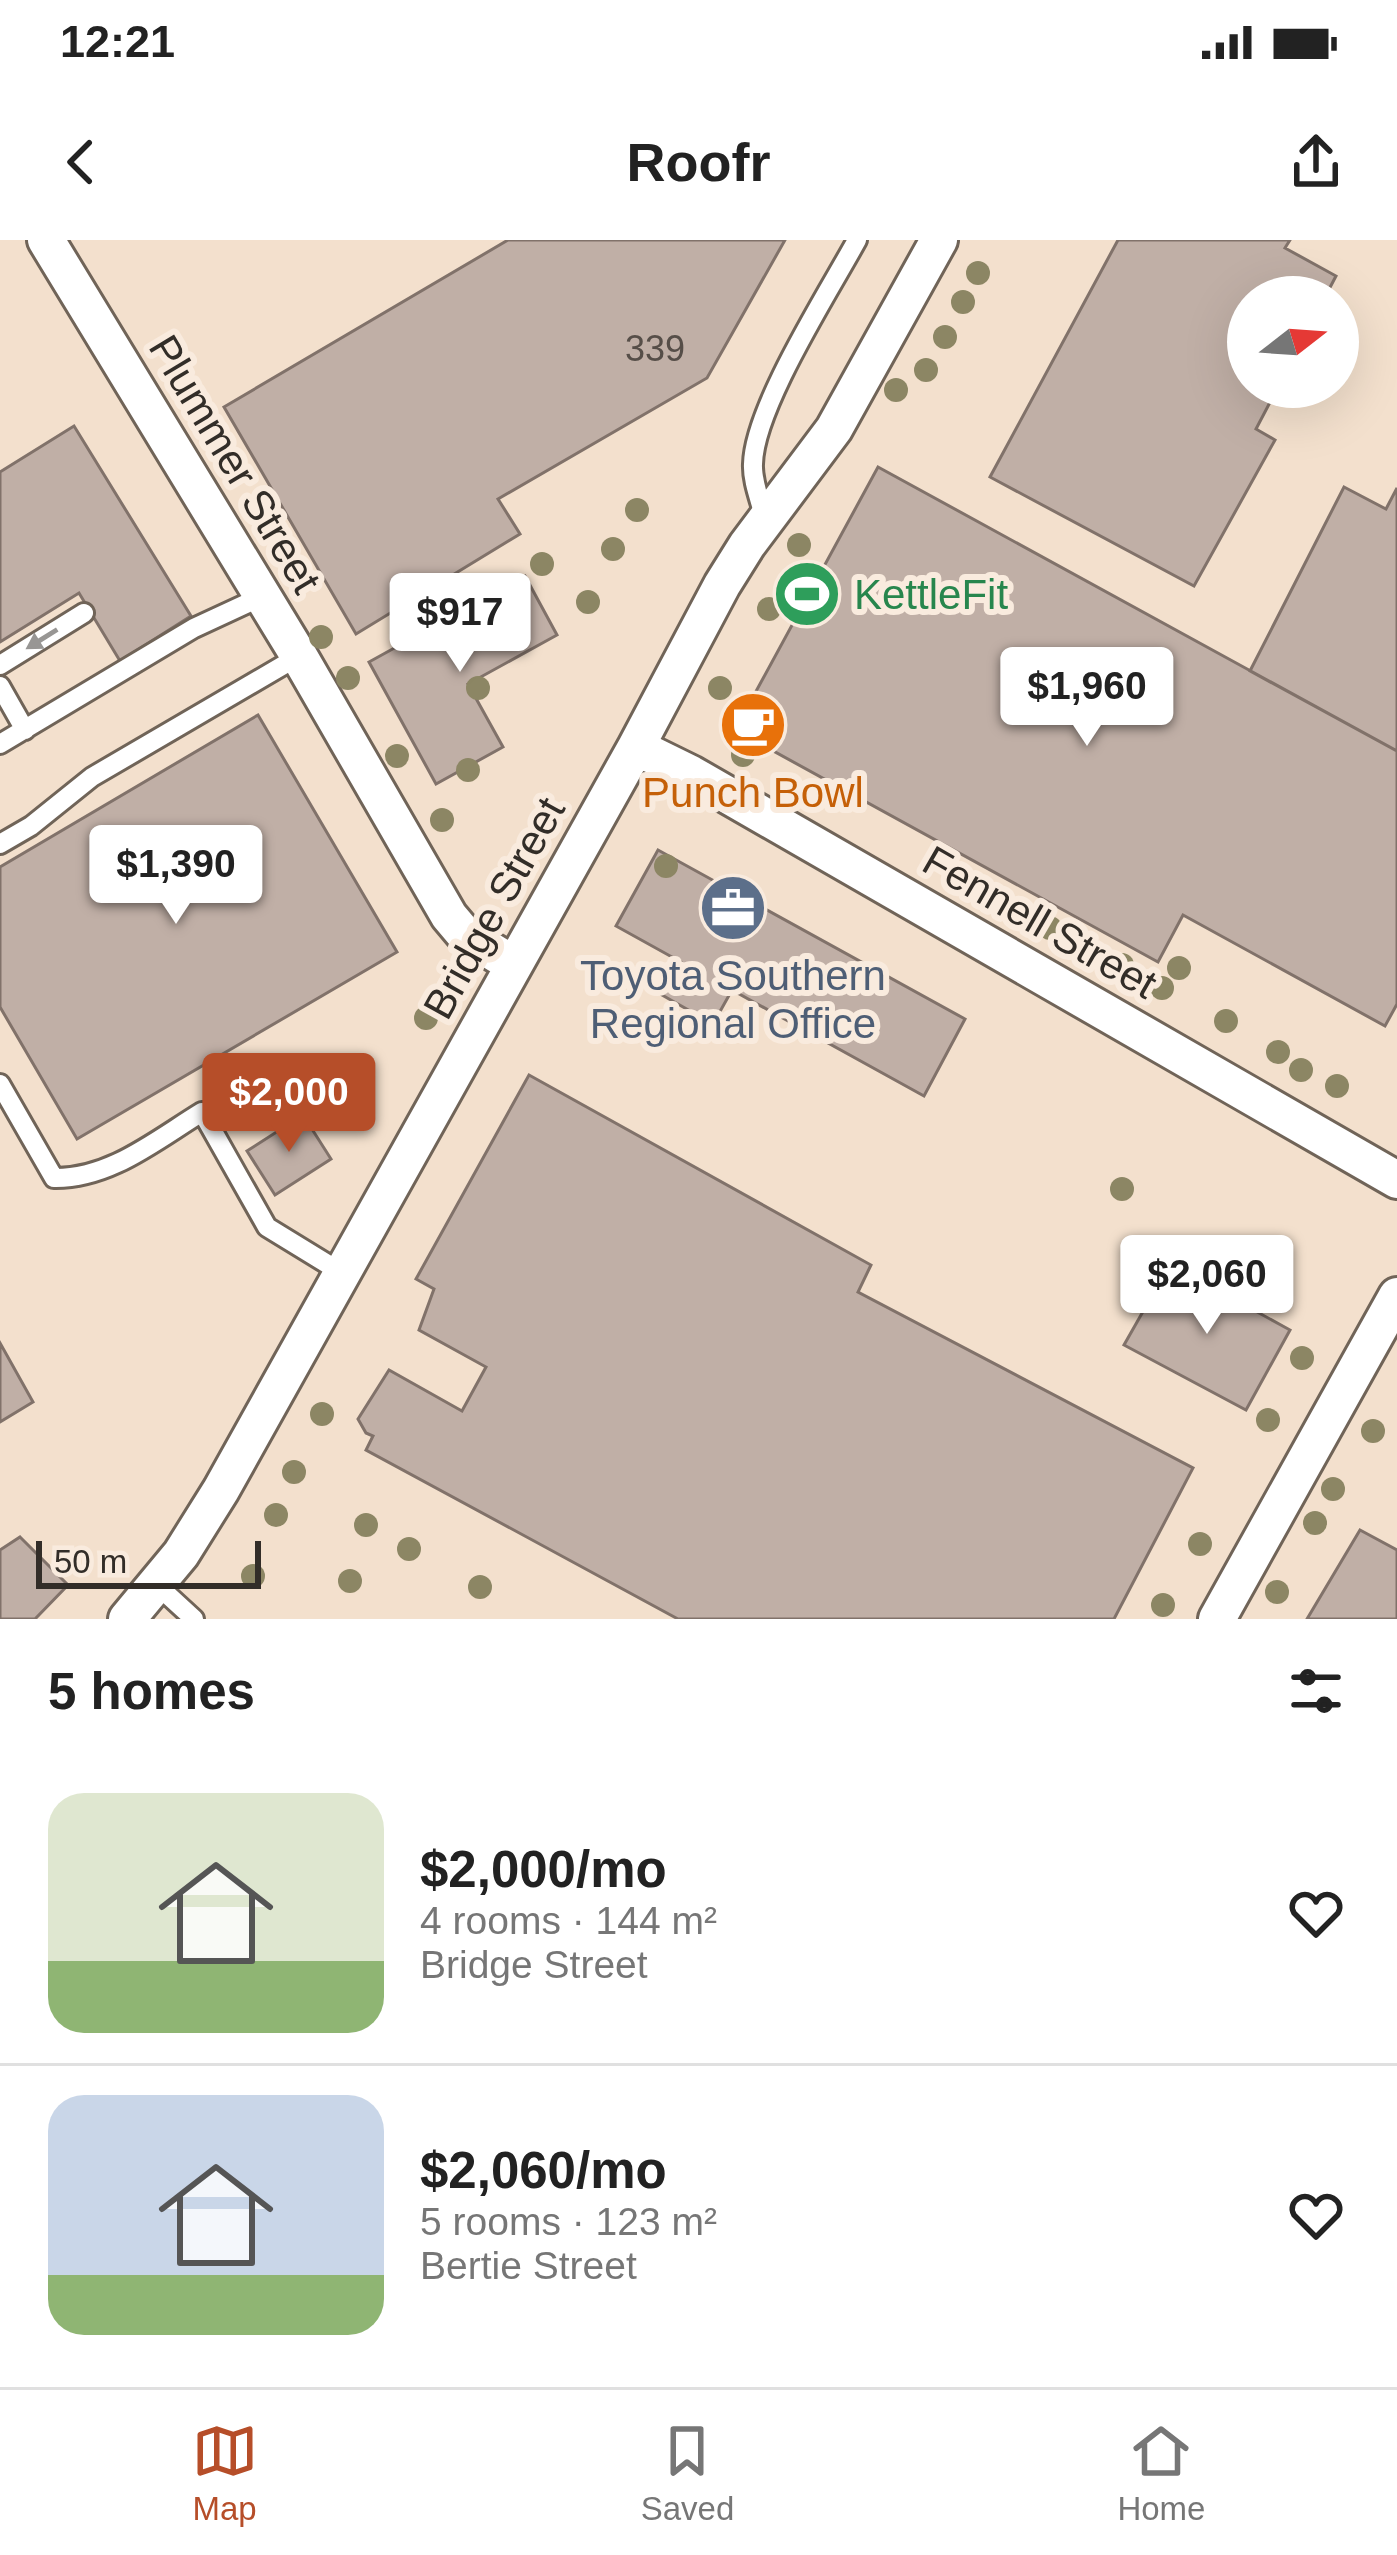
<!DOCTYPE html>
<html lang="en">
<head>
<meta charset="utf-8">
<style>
  :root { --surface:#fff; --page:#f6f6f6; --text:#222; --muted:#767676; --line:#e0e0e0; --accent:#b64e29 }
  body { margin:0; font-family:Helvetica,sans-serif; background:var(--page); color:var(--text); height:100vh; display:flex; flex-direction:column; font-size:45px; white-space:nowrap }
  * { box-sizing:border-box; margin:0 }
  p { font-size:39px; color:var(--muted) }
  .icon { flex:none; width:66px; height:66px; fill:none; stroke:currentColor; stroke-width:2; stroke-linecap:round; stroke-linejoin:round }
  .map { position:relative; height:1379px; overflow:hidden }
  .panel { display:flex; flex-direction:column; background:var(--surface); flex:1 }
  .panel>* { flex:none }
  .needle { width:78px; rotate:73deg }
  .controls { position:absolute; left:1227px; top:36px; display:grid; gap:24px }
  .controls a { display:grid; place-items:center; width:132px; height:132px; border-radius:50%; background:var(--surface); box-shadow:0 12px 48px #0002; font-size:60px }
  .scale { position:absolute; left:36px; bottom:30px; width:225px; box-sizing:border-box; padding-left:12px; border:6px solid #322d28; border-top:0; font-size:33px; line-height:42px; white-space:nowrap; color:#322d28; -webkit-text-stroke:9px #f9ebde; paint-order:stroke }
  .price { position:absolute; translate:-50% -102px; padding:0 27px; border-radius:12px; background:#fff; color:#222; font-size:39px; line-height:78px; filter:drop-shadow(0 3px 6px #0008) }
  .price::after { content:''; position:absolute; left:50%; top:72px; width:36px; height:27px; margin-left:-18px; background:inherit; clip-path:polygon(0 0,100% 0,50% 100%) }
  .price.selected { background:var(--accent); color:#fff }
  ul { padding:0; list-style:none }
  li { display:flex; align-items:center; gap:36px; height:300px; padding:0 48px }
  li+li { border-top:3px solid var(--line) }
  li span { display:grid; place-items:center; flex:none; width:336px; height:240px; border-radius:36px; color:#555 }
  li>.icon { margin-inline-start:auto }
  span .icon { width:144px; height:144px; fill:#fffc; stroke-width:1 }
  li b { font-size:51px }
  h2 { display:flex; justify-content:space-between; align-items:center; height:144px; padding:0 48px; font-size:51px }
  .status { display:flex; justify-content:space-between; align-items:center; height:84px; padding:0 60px; background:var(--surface); direction:ltr }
  .status svg { height:33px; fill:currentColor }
  header { display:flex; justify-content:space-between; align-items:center; height:156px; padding:0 48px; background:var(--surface); font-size:54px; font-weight:600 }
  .tab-bar { display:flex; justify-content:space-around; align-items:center; height:168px; border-top:3px solid var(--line); background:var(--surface); font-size:33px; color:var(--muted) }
  .tab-bar a { display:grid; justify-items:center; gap:6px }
  .tab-bar .selected { color:var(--accent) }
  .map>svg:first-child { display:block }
</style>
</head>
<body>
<div class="status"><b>12:21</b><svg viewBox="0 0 49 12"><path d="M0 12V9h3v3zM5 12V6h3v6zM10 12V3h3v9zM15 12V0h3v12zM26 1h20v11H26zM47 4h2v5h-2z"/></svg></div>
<header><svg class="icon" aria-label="back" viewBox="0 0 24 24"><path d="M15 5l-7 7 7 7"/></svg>Roofr<svg class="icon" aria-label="share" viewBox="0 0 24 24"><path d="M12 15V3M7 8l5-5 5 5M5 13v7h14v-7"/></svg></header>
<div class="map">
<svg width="1397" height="1379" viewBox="0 0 1397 1379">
  <rect width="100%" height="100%" fill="#f9ebde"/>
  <!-- built -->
  <path fill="#f3e0cd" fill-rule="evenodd" d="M 0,0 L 1397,0 L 1397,1379 L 0,1379 ZM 1248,57 L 1338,57 L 1338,147 L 1248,147 Z"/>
  <!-- building -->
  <path fill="#c0afa6" stroke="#81726a" stroke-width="3" d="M 508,0 L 785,0 L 707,138 L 498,259 L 520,294 L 356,394 L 224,167 Z
    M 1118,0 L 1290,0 L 1285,8 L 1336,36 L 1325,57 L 1248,57 L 1248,147 L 1278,147 L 1256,189 L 1275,200 L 1194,346 L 990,237 Z
    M 74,186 L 191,376 L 120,421 L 79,353 L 0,402 L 0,232 Z
    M 878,227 L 1397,511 L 1397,764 L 1385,786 L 1183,675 L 1158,722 L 735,490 Z
    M 1344,247 L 1386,269 L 1397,248 L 1397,511 L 1250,431 Z
    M 525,336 L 557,395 L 468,444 L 503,507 L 436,544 L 369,422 Z
    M 258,475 L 397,712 L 77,899 L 0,767 L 0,627 Z
    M 658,610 L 965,779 L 924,856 L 732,750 L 713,784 L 662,755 L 681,722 L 616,686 Z
    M 529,835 L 871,1025 L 858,1052 L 1193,1228 L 1114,1379 L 678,1379 L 366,1210 L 373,1196 L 366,1193 L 358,1179 L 389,1130 L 462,1171 L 486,1127 L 419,1090 L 434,1049 L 416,1039 Z
    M 303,875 L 331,919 L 275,955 L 247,911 Z
    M 1170,1024 L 1290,1090 L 1246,1170 L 1124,1105 Z
    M 0,1103 L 33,1162 L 0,1182 Z
    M 1360,1290 L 1397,1310 L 1397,1379 L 1307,1379 Z
    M 20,1297 L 68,1345 L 35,1379 L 0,1379 L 0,1310 Z"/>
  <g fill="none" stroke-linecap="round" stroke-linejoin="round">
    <!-- service casing -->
    <g stroke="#706458" stroke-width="24">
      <path id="service" d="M 765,280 C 761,262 752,242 753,224 C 754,168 828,53 857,0
        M 0,425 L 84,373
        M 0,446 L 25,490
        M 0,504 L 194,388 L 263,356
        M 0,604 L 31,586 L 92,537 L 299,416
        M 0,844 L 54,938 C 110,939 156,900 202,872 L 267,987 L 342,1033
        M 157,1345 L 194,1379"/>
    </g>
    <!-- minor casing -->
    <g stroke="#706458" stroke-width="42">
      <path id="minor" d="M 46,0 L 299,416 L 449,676 L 465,695 L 513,724
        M 636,507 L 691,534 L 1397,940
        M 127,1379 L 181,1314 L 221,1250 L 636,507 L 722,345 L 747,305 L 834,189 L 939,0
        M 1217,1379 L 1397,1056"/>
    </g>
    <!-- service -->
    <use href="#service" stroke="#fff" stroke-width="18"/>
    <!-- minor -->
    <use href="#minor" stroke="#fff" stroke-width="36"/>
  </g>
  <!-- trees -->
  <g fill="#8c8664">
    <circle cx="978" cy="33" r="12"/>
    <circle cx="963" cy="62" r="12"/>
    <circle cx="945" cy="97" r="12"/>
    <circle cx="926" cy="130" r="12"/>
    <circle cx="896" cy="150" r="12"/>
    <circle cx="637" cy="270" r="12"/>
    <circle cx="799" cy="305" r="12"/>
    <circle cx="613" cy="309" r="12"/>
    <circle cx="542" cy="324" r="12"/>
    <circle cx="588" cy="362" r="12"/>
    <circle cx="769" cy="369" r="12"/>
    <circle cx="321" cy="397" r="12"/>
    <circle cx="348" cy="438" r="12"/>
    <circle cx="478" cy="448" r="12"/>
    <circle cx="720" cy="448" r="12"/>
    <circle cx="743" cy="515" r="12"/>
    <circle cx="397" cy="516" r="12"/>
    <circle cx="468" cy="530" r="12"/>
    <circle cx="442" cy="580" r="12"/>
    <circle cx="666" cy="626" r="12"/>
    <circle cx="963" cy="640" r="12"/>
    <circle cx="992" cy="658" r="12"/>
    <circle cx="1020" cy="675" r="12"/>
    <circle cx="1050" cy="688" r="12"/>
    <circle cx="1091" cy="710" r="12"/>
    <circle cx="1122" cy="725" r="12"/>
    <circle cx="1179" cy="728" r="12"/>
    <circle cx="1162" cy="748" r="12"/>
    <circle cx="426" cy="778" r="12"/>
    <circle cx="1226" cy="781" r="12"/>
    <circle cx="1278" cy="812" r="12"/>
    <circle cx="1301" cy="830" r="12"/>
    <circle cx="1337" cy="846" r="12"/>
    <circle cx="1122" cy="949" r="12"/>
    <circle cx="1302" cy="1118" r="12"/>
    <circle cx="322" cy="1174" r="12"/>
    <circle cx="1268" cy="1180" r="12"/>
    <circle cx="1373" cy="1191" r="12"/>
    <circle cx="294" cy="1232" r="12"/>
    <circle cx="1333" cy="1249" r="12"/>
    <circle cx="276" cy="1275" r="12"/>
    <circle cx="1315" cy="1283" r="12"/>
    <circle cx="366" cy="1285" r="12"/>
    <circle cx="1200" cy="1304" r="12"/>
    <circle cx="409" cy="1309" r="12"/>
    <circle cx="253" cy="1336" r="12"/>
    <circle cx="350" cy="1341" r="12"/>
    <circle cx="480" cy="1347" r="12"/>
    <circle cx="1277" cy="1352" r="12"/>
    <circle cx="1163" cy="1365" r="12"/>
  </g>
  <!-- one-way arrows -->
  <defs><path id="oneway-solid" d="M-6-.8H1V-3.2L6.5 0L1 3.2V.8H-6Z" transform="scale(3)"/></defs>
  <use fill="#989694" href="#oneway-solid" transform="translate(42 399) rotate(148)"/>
  <!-- icons -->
  <defs>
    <g id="stadium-disc" transform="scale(3.45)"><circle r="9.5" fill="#2e9e5b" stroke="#f9ebde"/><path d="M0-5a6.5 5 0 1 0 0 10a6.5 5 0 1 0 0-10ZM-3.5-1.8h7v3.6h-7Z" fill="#fff"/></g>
    <g id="cafe-disc" transform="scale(3.45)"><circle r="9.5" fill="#e8710a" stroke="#f9ebde"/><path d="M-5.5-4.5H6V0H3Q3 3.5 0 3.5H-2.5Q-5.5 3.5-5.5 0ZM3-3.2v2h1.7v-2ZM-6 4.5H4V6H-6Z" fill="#fff"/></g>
    <g id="office-disc" transform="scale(3.45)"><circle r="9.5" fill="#5c6f8a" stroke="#f9ebde"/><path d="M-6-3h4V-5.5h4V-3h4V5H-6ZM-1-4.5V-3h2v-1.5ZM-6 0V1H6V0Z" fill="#fff"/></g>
  </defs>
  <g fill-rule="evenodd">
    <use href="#stadium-disc" x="807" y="354"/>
    <use href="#cafe-disc" x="753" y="485"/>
    <use href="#office-disc" x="733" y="668"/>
  </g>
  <g text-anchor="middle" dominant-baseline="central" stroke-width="12" stroke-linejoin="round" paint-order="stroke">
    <!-- number labels -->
    <g font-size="36" fill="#564e48">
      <text x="655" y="108">339</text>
    </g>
    <!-- street labels -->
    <g font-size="42" fill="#322d28" stroke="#f9ebde">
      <text transform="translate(235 224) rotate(59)">Plummer Street</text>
      <text transform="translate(494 668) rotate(-61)">Bridge Street</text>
      <text transform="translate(1040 682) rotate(30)">Fennell Street</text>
    </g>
    <!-- leisure labels -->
    <g font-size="42" fill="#27864d" stroke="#f9ebde" text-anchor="start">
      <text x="854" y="354">KettleFit</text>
    </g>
    <!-- food labels -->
    <g font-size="42" fill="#c56008" stroke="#f9ebde">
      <text x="753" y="552">Punch Bowl</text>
    </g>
    <!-- service labels -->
    <g font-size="42" fill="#4e5e75" stroke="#f9ebde">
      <text x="733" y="735">Toyota Southern<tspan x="733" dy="48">Regional Office</tspan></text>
    </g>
  </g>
</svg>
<div class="controls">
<a><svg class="needle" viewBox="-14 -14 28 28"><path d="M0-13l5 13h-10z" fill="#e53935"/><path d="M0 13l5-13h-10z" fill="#767676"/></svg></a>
</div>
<div class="scale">50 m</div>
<b class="price" style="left:460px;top:435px">$917</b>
<b class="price" style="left:1087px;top:509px">$1,960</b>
<b class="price" style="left:176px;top:687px">$1,390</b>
<b class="price selected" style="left:289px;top:915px">$2,000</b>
<b class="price" style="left:1207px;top:1097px">$2,060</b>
</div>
<section class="panel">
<h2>5 homes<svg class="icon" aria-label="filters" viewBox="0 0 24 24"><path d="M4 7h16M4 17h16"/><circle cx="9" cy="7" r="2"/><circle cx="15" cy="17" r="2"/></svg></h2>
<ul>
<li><span style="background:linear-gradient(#dfe7d0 70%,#8fb573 0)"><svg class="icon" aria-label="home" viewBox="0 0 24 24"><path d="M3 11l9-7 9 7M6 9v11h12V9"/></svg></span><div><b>$2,000/mo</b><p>4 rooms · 144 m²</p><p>Bridge Street</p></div><svg class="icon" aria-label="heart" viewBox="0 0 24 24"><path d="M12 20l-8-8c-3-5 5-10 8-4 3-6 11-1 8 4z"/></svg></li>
<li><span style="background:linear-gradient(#c9d6e8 75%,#8fb573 0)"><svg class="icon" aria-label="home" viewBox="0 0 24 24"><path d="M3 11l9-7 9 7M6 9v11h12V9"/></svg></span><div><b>$2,060/mo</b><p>5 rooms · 123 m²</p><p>Bertie Street</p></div><svg class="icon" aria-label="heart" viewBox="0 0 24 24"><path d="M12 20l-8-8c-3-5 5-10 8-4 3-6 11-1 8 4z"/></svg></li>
</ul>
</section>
<nav class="tab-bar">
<a class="selected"><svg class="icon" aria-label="map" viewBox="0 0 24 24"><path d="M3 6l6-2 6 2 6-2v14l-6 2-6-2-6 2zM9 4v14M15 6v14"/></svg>Map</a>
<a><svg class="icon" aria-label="saved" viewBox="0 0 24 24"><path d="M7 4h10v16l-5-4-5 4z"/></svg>Saved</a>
<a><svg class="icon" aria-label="home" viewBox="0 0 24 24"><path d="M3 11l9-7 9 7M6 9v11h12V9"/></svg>Home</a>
</nav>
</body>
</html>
